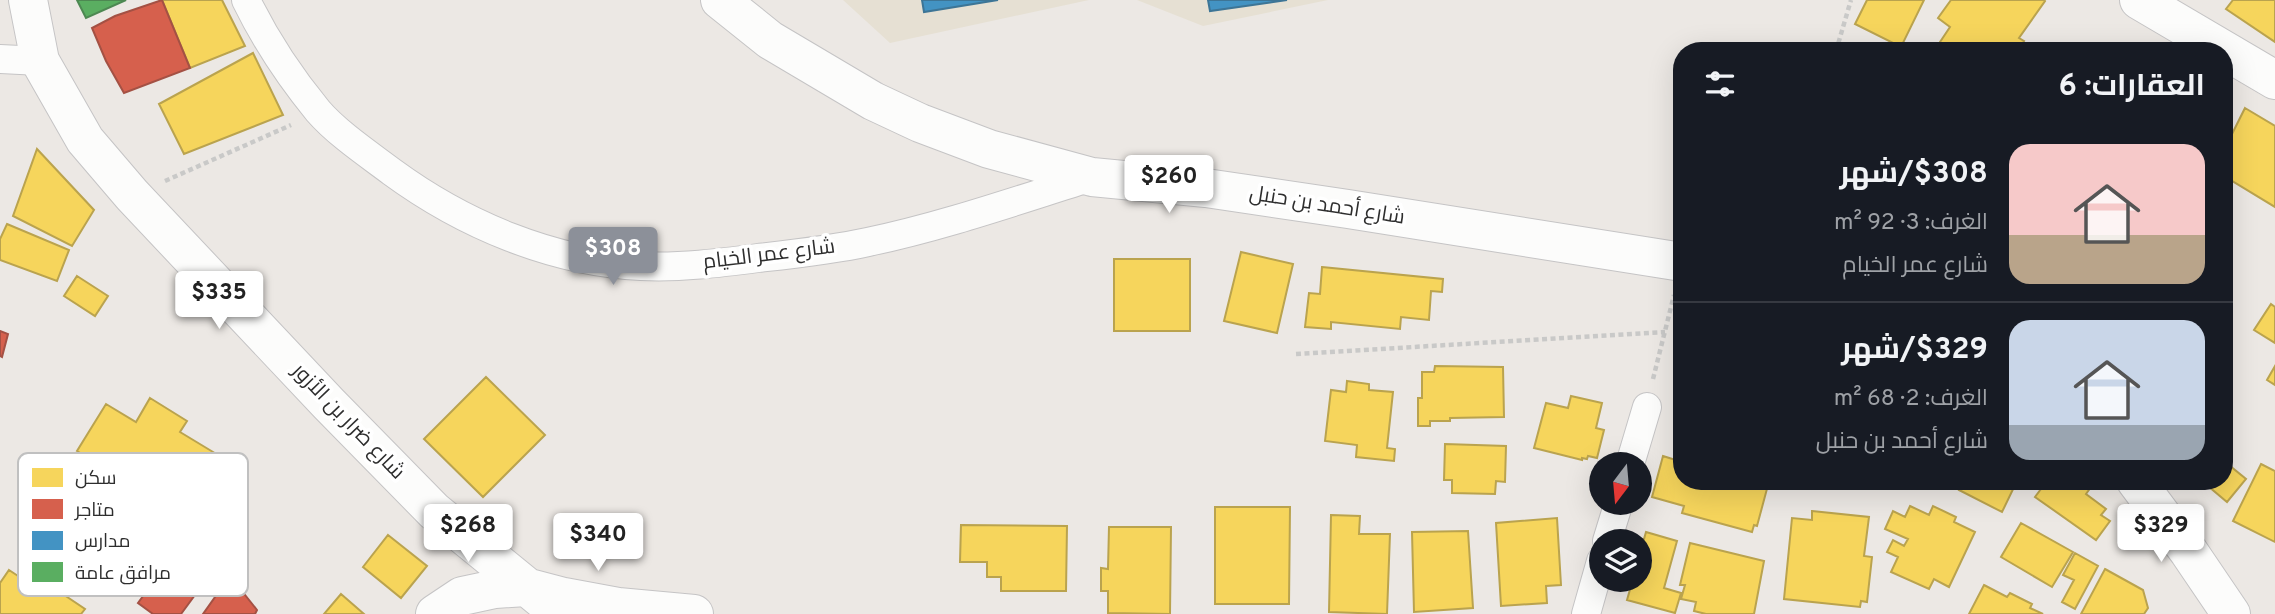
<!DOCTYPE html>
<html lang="ar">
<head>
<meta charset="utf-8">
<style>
  :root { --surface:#171b24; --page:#20242c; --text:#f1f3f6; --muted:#9ea1a6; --line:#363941; --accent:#8c9099 }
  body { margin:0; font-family:Overpass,Cairo,sans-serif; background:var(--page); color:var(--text); direction:rtl; height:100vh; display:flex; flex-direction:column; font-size:26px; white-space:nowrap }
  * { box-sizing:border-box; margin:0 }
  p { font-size:23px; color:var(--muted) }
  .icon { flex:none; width:38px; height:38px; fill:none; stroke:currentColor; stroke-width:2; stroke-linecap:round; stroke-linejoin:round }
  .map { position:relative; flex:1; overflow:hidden; direction:ltr }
  .sheet { position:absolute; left:1673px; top:42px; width:560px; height:448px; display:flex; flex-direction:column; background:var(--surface); border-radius:28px; box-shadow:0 7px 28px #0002; direction:rtl }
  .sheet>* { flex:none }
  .needle { width:46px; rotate:196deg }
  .controls { position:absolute; left:1589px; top:452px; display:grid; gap:14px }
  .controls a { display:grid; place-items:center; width:63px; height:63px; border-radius:50%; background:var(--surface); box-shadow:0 7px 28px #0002; font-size:35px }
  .price { position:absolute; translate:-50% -60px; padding:0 16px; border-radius:7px; background:#fff; color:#222; font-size:23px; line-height:46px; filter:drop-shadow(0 2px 4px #0008) }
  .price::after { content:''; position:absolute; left:50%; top:42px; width:21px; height:16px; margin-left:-10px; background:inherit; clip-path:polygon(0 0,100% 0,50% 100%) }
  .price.active { background:var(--accent); color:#fff }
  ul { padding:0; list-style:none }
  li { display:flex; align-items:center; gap:21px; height:175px; padding:0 28px }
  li+li { border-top:2px solid var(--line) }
  li span { display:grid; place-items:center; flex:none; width:196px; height:140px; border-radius:21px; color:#555 }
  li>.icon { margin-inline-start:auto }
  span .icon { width:84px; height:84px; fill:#fffc; stroke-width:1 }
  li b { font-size:30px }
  h2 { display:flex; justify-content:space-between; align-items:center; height:84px; padding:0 28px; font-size:30px }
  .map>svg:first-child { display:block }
</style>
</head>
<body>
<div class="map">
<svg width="2275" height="614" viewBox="0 0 2275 614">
  <rect width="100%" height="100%" fill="#ece8e4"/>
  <!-- education -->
  <path fill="#e6e0d3" d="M 843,0 L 1089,0 L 890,43 Z
    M 1137,0 L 1328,0 L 1203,26 Z"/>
  <!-- homes -->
  <path fill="#f6d55c" stroke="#baa34e" stroke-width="2" d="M 162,0 L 222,0 L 245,46 L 190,68 Z
    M 1867,0 L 1924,0 L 1901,47 L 1855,24 Z
    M 1951,0 L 2044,0 L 2045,1 L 2019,38 L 2024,41 L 2017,51 L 1934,51 L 1950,27 L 1938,18 Z
    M 2233,0 L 2275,0 L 2275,42 L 2226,9 Z
    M 253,53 L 283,115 L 184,154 L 159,104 Z
    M 2245,108 L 2275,126 L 2275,207 L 2229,179 L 2224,163 L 2224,150 Z
    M 37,149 L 94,210 L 72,246 L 13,216 Z
    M 7,224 L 69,250 L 57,281 L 0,260 L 0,239 Z
    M 1241,252 L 1293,264 L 1277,333 L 1224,321 Z
    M 1114,259 L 1190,259 L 1190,331 L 1114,331 Z
    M 1322,267 L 1443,279 L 1442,292 L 1431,291 L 1429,320 L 1401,317 L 1400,329 L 1331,322 L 1331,329 L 1305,327 L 1309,293 L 1320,294 Z
    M 77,276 L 108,296 L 95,316 L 64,296 Z
    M 2271,304 L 2275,307 L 2275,343 L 2254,330 Z
    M 1435,366 L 1503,367 L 1504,417 L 1450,418 L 1450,421 L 1430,421 L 1430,426 L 1418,426 L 1418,398 L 1422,398 L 1422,372 L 1434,372 Z
    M 2275,366 L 2275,385 L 2267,380 Z
    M 486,377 L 545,435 L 483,497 L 424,439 Z
    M 1347,381 L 1369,384 L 1369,390 L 1393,392 L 1387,448 L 1395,449 L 1394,461 L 1356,457 L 1357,445 L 1325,441 L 1331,390 L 1346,392 Z
    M 1571,396 L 1602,403 L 1596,428 L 1604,430 L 1597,458 L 1588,456 L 1587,459 L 1582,458 L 1582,460 L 1534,448 L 1546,403 L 1568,408 Z
    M 1682,397 L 1682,420 L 1676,418 Z
    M 150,398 L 187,421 L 180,432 L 218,455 L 211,467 L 233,480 L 210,518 L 191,506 L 184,517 L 77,451 L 106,404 L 136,422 Z
    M 1445,444 L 1506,446 L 1505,482 L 1496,481 L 1495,494 L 1452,493 L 1452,480 L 1444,480 Z
    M 1663,456 L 1682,462 L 1682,481 L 1755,481 L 1768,485 L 1757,526 L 1754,525 L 1752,532 L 1682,513 L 1684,506 L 1652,497 Z
    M 2224,461 L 2246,479 L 2227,502 L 2202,481 L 2224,481 Z
    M 2261,464 L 2275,471 L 2275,542 L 2233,521 Z
    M 1964,481 L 2017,481 L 2002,512 L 1959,490 Z
    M 2047,481 L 2083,481 L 2091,487 L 2086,494 L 2106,509 L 2101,515 L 2110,521 L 2096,540 L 2035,497 Z
    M 1910,506 L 1929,515 L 1933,506 L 1956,517 L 1954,522 L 1975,532 L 1949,587 L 1934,579 L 1929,589 L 1891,572 L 1898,557 L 1887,552 L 1893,540 L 1904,546 L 1908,539 L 1885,529 L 1893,511 L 1905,517 Z
    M 1215,507 L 1290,507 L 1289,604 L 1215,604 Z
    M 1812,511 L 1869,517 L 1864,556 L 1872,557 L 1867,602 L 1861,601 L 1860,607 L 1784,599 L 1792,518 L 1812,520 Z
    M 1331,515 L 1360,516 L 1359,534 L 1390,534 L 1387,614 L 1329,612 Z
    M 1557,518 L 1561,585 L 1546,586 L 1547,603 L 1501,606 L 1496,523 Z
    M 2021,523 L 2073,552 L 2052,587 L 2001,557 Z
    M 961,525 L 1067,526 L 1066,591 L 1001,591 L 1001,577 L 987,577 L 987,562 L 960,562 Z
    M 1109,527 L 1171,527 L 1170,614 L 1108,613 L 1108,591 L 1101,591 L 1101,568 L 1108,569 Z
    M 1468,531 L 1473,608 L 1414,612 L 1412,532 Z
    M 1646,532 L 1677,541 L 1664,588 L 1681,593 L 1675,613 L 1627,600 L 1633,579 L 1640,579 L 1640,553 Z
    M 388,535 L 427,566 L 401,598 L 363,567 Z
    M 1690,543 L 1764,561 L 1754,614 L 1706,614 L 1694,611 L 1696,602 L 1681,599 L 1685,585 L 1680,585 Z
    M 2075,553 L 2098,566 L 2075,609 L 2062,602 L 2074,580 L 2063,575 Z
    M 2105,569 L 2143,590 L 2148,608 L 2144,614 L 2081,614 Z
    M 9,570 L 27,582 L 33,574 L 85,609 L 81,614 L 0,614 L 0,583 Z
    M 1984,585 L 2007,597 L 2010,593 L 2032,604 L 2030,608 L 2043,614 L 1969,614 Z
    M 341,594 L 364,614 L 324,614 Z"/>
  <!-- shops -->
  <path fill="#d6604d" stroke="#a45144" stroke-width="2" d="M 162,0 L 190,68 L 124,93 L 106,61 L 92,28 L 115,16 Z
    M 0,331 L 8,334 L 2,357 L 0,356 Z
    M 173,555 L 206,580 L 181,614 L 153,614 L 138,603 Z
    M 230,576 L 257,610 L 255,614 L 203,614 Z"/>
  <!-- schools -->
  <path fill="#4393c3" stroke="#3d7596" stroke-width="2" d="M 922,0 L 998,0 L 924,12 Z
    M 1208,0 L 1287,0 L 1210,11 Z"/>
  <!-- public -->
  <path fill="#5aae61" stroke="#4d8852" stroke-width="2" d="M 77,0 L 126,0 L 86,18 Z"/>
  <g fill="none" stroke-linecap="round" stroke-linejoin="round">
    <!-- street casing -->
    <g stroke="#c5c4c5" stroke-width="30">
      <path id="street" d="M 246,0 C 265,39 290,77 318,111 C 337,133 368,154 392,172 C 463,224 552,262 641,266 C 679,268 720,263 758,258 C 794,254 832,250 868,242 C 944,226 1018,200 1092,177
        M 0,59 L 40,61
        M 1630,464 L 1647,407
        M 1607,541 L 1619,502
        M 1586,614 L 1601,561"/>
    </g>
    <!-- secondary casing -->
    <g stroke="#c5c4c5" stroke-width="40">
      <path id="secondary" d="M 28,0 L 40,61 L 85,140 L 132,195 L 329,404 L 434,511 L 560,614
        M 720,0 L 770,40 L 873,101 L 920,123 L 989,149 L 1092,177 L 1206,188 L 1348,209 L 1682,262
        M 2139,0 L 2275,80
        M 2136,481 L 2189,552 L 2231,614
        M 435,614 L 462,596 L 495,589 L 526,587 L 564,597 L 618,607 L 694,614"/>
    </g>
    <!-- path -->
    <path stroke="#c9c9c8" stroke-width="4.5" stroke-dasharray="5 3.5" stroke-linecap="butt" d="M 1836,51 L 1851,0
      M 165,181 L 291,125
      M 1296,354 L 1665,332
      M 1653,379 L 1674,295"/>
    <!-- street -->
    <use href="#street" stroke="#fcfcfb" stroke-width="28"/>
    <!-- secondary -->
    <use href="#secondary" stroke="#fcfcfb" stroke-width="38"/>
  </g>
  <g text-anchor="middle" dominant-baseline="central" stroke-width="7" stroke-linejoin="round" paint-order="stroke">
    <!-- street labels -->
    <g font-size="21" fill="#2e2e2e" stroke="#fff">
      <text transform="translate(1327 206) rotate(9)">شارع أحمد بن حنبل</text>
      <text transform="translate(769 255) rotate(-7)">شارع عمر الخيام</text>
      <text transform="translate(348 422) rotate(46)">شارع ضرار بن الأزور</text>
    </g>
  </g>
  <!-- legend -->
  <rect x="18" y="453" width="230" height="143" rx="10" fill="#fff" stroke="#c0c0c0" stroke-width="2"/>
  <rect x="32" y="468" width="31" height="19" fill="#f6d55c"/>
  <rect x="32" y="499" width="31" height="20" fill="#d6604d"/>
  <rect x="32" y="531" width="31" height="19" fill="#4393c3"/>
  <rect x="32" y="562" width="31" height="20" fill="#5aae61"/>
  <g font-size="19" fill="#2e2e2e">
    <text x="75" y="484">سكن</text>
    <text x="75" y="516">متاجر</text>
    <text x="75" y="547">مدارس</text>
    <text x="75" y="579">مرافق عامة</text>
  </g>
</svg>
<div class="controls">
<a><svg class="needle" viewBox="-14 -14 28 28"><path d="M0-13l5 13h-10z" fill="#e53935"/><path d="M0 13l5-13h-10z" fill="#9ea1a6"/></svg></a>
<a><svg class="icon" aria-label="layers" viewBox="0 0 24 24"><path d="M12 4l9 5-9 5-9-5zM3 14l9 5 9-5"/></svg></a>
</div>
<b class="price" style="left:1169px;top:215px">$260</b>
<b class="price active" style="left:613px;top:287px">$308</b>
<b class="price" style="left:219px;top:331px">$335</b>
<b class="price" style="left:468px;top:564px">$268</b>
<b class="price" style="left:2161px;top:564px">$329</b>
<b class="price" style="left:598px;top:573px">$340</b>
<section class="sheet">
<h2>العقارات: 6<svg class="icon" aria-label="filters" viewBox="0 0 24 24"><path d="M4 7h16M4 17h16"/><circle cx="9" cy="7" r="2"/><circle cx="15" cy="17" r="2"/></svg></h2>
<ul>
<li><span style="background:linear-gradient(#f6c9c9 65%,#b9a48a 0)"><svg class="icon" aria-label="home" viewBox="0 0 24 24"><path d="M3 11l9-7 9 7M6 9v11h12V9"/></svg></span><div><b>$308/شهر</b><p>الغرف: 3 · 92 m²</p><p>شارع عمر الخيام</p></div></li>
<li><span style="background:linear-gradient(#c9d6e8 75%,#9aa5b1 0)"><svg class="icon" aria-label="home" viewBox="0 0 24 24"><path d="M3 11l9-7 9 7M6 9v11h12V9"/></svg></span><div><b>$329/شهر</b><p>الغرف: 2 · 68 m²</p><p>شارع أحمد بن حنبل</p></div></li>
</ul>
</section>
</div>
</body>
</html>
